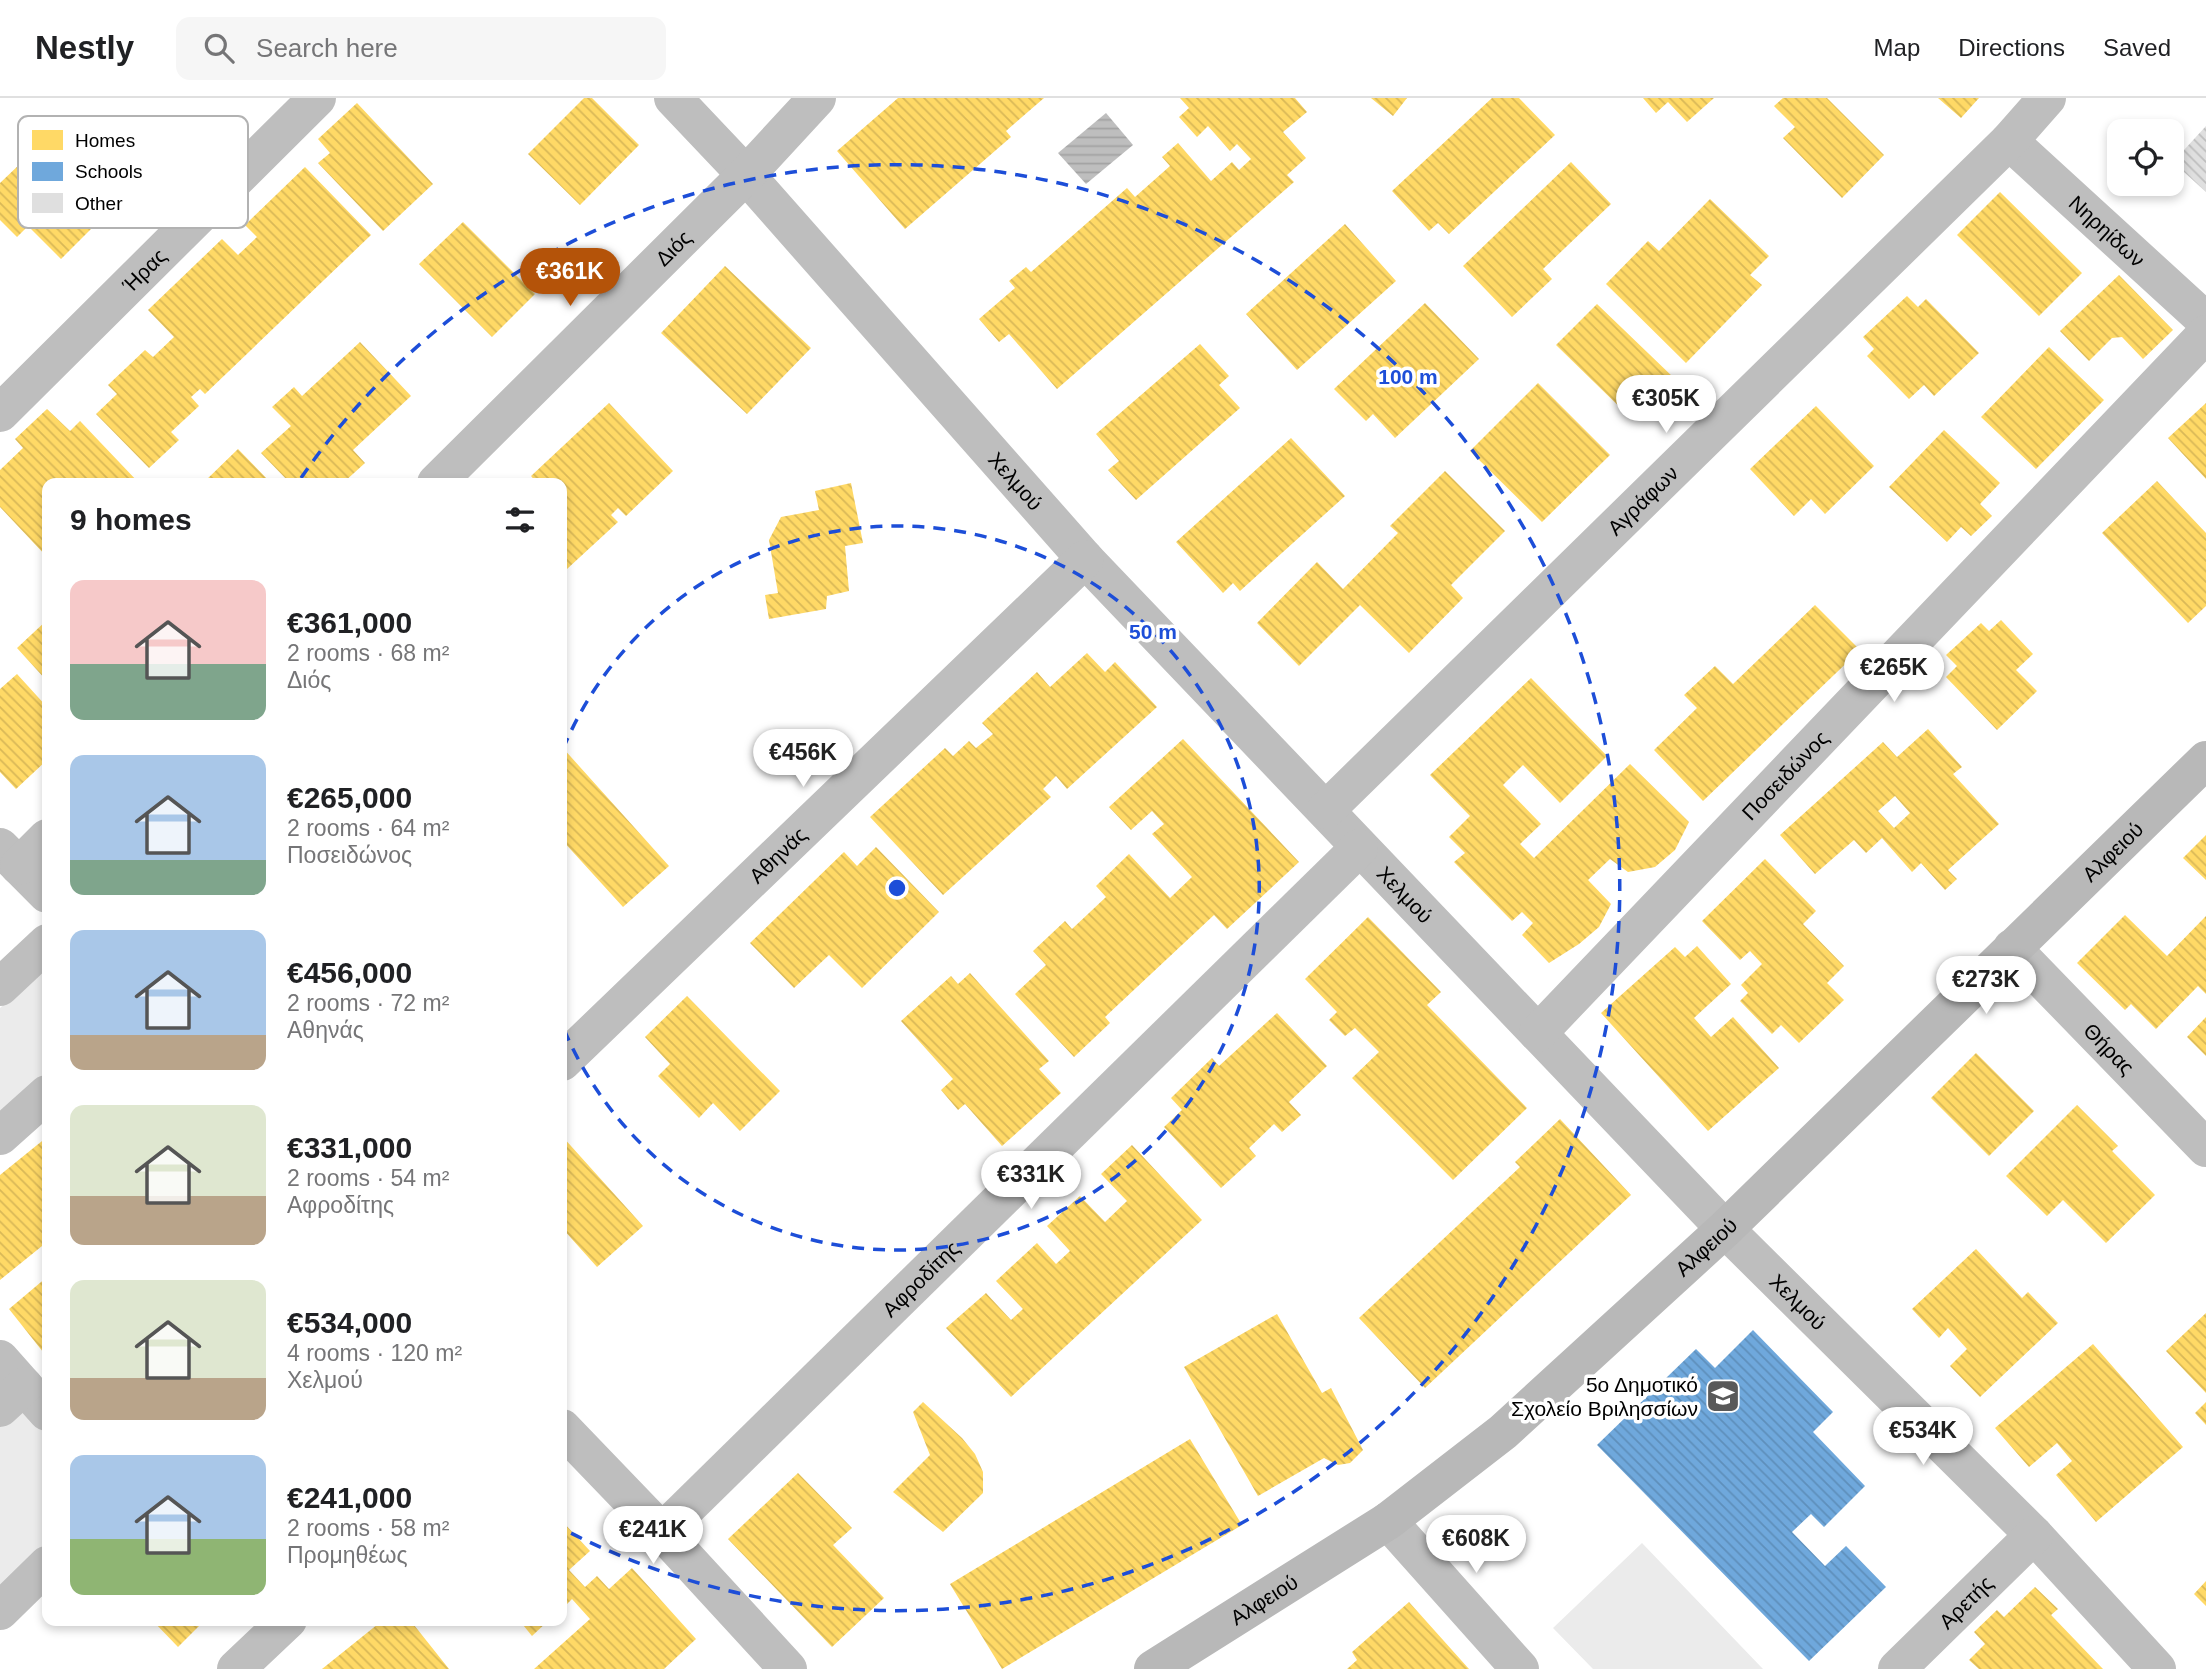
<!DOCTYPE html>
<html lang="en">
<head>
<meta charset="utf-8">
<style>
  :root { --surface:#fff; --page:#f6f6f6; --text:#202124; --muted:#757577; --line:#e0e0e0; --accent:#b45309 }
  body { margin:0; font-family:Helvetica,sans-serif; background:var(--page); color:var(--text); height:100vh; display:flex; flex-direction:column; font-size:26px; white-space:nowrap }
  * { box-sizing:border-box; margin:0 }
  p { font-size:23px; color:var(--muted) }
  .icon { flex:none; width:38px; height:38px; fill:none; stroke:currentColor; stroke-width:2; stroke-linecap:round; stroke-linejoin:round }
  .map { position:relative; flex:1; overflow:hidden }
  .drawer { position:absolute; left:42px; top:380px; width:525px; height:1148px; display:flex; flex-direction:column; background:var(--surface); border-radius:14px; box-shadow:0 4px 10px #0003 }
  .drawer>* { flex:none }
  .tools { position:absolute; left:2107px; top:21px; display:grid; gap:14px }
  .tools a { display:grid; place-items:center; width:77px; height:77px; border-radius:14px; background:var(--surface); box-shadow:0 4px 10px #0003; font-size:35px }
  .price { position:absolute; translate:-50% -60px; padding:0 16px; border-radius:24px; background:#fff; color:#222; font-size:23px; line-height:46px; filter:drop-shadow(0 2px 4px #0008) }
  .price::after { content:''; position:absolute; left:50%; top:42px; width:21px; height:16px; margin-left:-10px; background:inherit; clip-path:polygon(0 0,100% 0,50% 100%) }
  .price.on { background:var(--accent); color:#fff }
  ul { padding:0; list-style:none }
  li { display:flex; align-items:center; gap:21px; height:175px; padding:0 28px }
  li span { display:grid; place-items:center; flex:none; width:196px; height:140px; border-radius:14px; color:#555 }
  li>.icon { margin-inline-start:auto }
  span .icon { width:84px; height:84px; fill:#fffc; stroke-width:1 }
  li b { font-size:30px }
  h2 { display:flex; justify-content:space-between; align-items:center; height:84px; padding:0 28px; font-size:30px }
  header { display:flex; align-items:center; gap:42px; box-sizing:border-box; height:98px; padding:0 35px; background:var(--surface); border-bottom:2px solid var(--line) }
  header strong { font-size:33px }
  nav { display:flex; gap:38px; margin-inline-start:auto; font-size:24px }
  .search { width:490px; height:63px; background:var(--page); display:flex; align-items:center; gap:18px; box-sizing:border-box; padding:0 24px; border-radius:14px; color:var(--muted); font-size:26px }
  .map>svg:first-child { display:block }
</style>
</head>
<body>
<header>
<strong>Nestly</strong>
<div class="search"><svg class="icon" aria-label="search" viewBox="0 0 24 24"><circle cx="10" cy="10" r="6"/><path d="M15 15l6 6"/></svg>Search here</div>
<nav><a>Map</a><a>Directions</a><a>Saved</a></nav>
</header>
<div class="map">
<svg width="2206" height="1571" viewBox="0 0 2206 1571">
  <defs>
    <pattern id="water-rules" width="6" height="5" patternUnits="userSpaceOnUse" patternTransform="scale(1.75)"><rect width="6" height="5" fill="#bebebe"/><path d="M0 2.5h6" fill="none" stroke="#a2a2a2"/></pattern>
    <pattern id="homes-back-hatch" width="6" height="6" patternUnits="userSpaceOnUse" patternTransform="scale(1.75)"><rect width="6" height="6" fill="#ffd966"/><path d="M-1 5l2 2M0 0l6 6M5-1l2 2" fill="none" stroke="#d9b857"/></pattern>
    <pattern id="schools-back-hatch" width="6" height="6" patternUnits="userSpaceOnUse" patternTransform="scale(1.75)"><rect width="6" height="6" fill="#6fa8dc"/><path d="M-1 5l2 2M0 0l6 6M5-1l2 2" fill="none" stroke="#5e8fbb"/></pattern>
    <pattern id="building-back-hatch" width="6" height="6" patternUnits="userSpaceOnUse" patternTransform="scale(1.75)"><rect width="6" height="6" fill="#dfdfdf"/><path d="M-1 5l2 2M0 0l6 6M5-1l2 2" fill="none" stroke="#bebebe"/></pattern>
  </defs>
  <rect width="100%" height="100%" fill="#fff"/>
  <!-- green -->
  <path fill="#ebebeb" d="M 47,867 L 47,973 L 0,1015 L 0,910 Z
    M 20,1308 L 47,1337 L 47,1453 L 0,1499 L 0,1327 Z
    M 1642,1445 L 1763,1571 L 1593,1571 L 1553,1530 Z"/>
  <!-- water -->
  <path fill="url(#water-rules)" d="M 1106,15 L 1133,47 L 1086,86 L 1058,55 Z"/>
  <!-- homes -->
  <path fill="url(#homes-back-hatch)" fill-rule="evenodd" d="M 584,0 L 592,0 L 639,47 L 580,107 L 528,56 Z
    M 898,0 L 1044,0 L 1006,33 L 1011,39 L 905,131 L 837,53 Z
    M 1180,0 L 1295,0 L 1307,14 L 1283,34 L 1306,60 L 1287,77 L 1294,84 L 1057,291 L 1009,236 L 999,244 L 979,221 L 1015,190 L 1009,183 L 1026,169 L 1031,174 L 1127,90 L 1135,99 L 1170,68 L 1162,59 L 1178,45 L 1211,83 L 1232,64 L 1239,72 L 1251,61 L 1237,46 L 1230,53 L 1208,28 L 1197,39 L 1179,19 L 1189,10 Z
    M 1371,0 L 1407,0 L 1393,18 Z
    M 1492,0 L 1519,0 L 1555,37 L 1449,136 L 1438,125 L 1429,133 L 1392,93 Z
    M 1643,0 L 1714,0 L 1687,24 L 1668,4 L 1656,15 Z
    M 1783,0 L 1827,0 L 1884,57 L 1842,100 L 1783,40 L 1795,29 L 1774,8 Z
    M 1938,0 L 1979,0 L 1961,20 Z
    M 357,5 L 433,86 L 383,133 L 318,65 L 330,55 L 318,41 Z
    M 44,43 L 78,78 L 63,92 L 96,126 L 61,161 L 28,128 L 17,139 L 0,122 L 0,85 Z
    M 1571,64 L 1611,106 L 1543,171 L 1552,181 L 1512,219 L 1463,168 Z
    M 305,69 L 371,137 L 205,296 L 200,291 L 191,299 L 199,308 L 171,334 L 179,342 L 149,370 L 96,316 L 117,296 L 108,287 L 145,252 L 153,259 L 174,239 L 148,212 L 222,141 L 238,157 L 257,139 L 245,127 Z
    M 2000,94 L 2082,175 L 2039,218 L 1957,137 Z
    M 1710,101 L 1769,158 L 1750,177 L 1762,187 L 1686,265 L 1606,186 L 1648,143 L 1659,153 Z
    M 463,124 L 535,196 L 492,239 L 419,166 Z
    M 1345,126 L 1396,183 L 1297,272 L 1246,216 Z
    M 725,168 L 811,250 L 747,316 L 661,235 Z
    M 2119,177 L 2173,232 L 2143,261 L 2122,239 L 2112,240 L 2089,263 L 2060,233 Z
    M 1907,198 L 1918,209 L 1926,201 L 1979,255 L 1934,298 L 1924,287 L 1909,301 L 1867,258 L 1874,251 L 1863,239 Z
    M 1425,205 L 1479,261 L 1395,340 L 1373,316 L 1366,323 L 1334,291 Z
    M 1597,206 L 1674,280 L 1633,322 L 1556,247 Z
    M 360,244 L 411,298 L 353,352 L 365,365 L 343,385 L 290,385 L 261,355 L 291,328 L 272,309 L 294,289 L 302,298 Z
    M 1200,246 L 1229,278 L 1219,287 L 1240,310 L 1136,402 L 1108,372 L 1119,363 L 1096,336 Z
    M 2049,249 L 2104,302 L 2036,371 L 1981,319 Z
    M 1538,285 L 1610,357 L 1542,424 L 1470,353 Z
    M 609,305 L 673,373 L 626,418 L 618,410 L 611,417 L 618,424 L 567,471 L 562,465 L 562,385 L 537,385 L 531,378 Z
    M 2206,305 L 2206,381 L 2168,340 Z
    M 1816,308 L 1874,368 L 1825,416 L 1811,401 L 1794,418 L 1750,371 Z
    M 47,311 L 70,333 L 80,323 L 139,385 L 47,385 L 47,459 L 0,409 L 0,372 L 23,350 L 15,341 Z
    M 1944,332 L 2000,385 L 1980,406 L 1992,418 L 1971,438 L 1961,429 L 1947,444 L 1889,389 Z
    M 1291,340 L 1345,398 L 1240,493 L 1233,485 L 1223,495 L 1176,444 Z
    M 238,351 L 271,385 L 203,385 Z
    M 1445,373 L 1505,433 L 1451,487 L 1463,500 L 1409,555 L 1360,507 L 1299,568 L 1257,525 L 1317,464 L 1343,491 L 1398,435 L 1390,428 Z
    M 2157,383 L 2206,435 L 2206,508 L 2188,525 L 2102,435 Z
    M 851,385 L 863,445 L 845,448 L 849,493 L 827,498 L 826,511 L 769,521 L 765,497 L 778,495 L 769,442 L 781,419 L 819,412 L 815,393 Z
    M 1815,507 L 1860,552 L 1703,703 L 1654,652 L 1697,610 L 1684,597 L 1715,568 L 1733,586 Z
    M 47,522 L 47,583 L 17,550 Z
    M 2001,522 L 2033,556 L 2016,572 L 2037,593 L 1997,632 L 1946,579 L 1957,568 L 1946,557 L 1981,525 L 1989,533 Z
    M 1087,555 L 1105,574 L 1115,564 L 1157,609 L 1067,691 L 1056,678 L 1043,691 L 1051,699 L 943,797 L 870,719 L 945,650 L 953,658 L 969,643 L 976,650 L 993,636 L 982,625 L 1037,574 L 1050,589 Z
    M 17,576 L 47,609 L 47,662 L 16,691 L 0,674 L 0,591 Z
    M 1531,580 L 1607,658 L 1560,705 L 1523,667 L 1503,687 L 1541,726 L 1520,746 L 1534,760 L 1630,666 L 1689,724 L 1675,752 L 1655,769 L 1628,774 L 1610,761 L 1588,782 L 1611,806 L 1599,829 L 1579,846 L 1549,865 L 1522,837 L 1533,825 L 1522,814 L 1512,823 L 1454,764 L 1465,755 L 1449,739 L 1470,718 L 1430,677 Z
    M 1928,631 L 1962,669 L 1953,676 L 1999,726 L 1948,772 L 1957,781 L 1945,792 L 1921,765 L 1912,774 L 1882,740 L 1866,755 L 1854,742 L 1815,776 L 1780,737 L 1883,644 L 1897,659 ZM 1895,698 L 1910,715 L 1894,730 L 1878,713 Z
    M 1183,641 L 1299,764 L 1227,831 L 1214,817 L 1105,919 L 1110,925 L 1074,959 L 1015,896 L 1046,867 L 1033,853 L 1065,823 L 1072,831 L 1106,799 L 1096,788 L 1129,756 L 1170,800 L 1192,779 L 1152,736 L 1164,726 L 1152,713 L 1131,732 L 1109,709 Z
    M 562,649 L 669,768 L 623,809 L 562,742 Z
    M 2206,737 L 2206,782 L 2183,760 Z
    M 876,749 L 939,814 L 862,890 L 829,857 L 794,890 L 750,845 L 844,754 L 857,768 Z
    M 1765,761 L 1816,813 L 1803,826 L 1844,868 L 1827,885 L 1844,902 L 1799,945 L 1781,927 L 1772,936 L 1740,903 L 1748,895 L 1741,887 L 1762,866 L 1750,853 L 1740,862 L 1702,823 Z
    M 2125,817 L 2167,858 L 2206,818 L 2206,896 L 2198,888 L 2156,931 L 2131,906 L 2125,912 L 2077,865 Z
    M 1368,819 L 1441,894 L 1427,907 L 1527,1010 L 1453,1082 L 1352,980 L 1379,954 L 1355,930 L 1345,938 L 1329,922 L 1337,914 L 1305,881 Z
    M 1697,848 L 1731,886 L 1694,920 L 1711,939 L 1733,919 L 1779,970 L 1708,1033 L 1601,915 L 1675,849 L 1685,859 Z
    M 970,875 L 1049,963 L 1039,971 L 1061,995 L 1002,1048 L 965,1006 L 958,1012 L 941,992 L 953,981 L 901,923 L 951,878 L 958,886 Z
    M 687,898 L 780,993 L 740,1033 L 713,1005 L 699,1020 L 658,978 L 670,966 L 645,939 Z
    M 1277,915 L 1327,968 L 1289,1004 L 1301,1017 L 1282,1034 L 1274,1026 L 1249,1050 L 1256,1058 L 1221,1090 L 1164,1029 L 1182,1012 L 1171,1000 L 1212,960 L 1219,968 Z
    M 2206,919 L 2206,958 L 2187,939 Z
    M 1976,955 L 2034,1013 L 1989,1058 L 1931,1000 Z
    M 2077,1007 L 2118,1048 L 2112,1053 L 2155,1097 L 2106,1145 L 2063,1102 L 2047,1118 L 2006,1078 Z
    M 1560,1021 L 1631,1097 L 1425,1290 L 1359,1220 L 1520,1069 L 1515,1064 Z
    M 562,1038 L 643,1128 L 597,1169 L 562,1130 Z
    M 47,1039 L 47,1144 L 0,1182 L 0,1077 Z
    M 1132,1047 L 1202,1122 L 1011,1299 L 946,1230 L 986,1195 L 1011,1222 L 1023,1211 L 996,1183 L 1037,1145 L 1056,1166 L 1070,1153 L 1047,1128 L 1080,1098 L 1105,1124 L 1127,1103 L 1101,1076 Z
    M 1976,1151 L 2022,1200 L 2028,1194 L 2058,1225 L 1980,1299 L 1950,1268 L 1967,1251 L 1948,1230 L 1939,1240 L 1912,1211 Z
    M 47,1179 L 47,1259 L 9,1211 Z
    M 2206,1215 L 2206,1295 L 2166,1253 Z
    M 1277,1216 L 1322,1295 L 1331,1290 L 1363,1352 L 1350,1365 L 1338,1367 L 1324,1360 L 1258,1398 L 1184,1269 Z
    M 2093,1246 L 2183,1349 L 2096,1424 L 2056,1377 L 2072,1363 L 2057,1345 L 2029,1369 L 1995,1330 Z
    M 923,1304 L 962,1340 L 975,1356 L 983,1374 L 983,1395 L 943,1434 L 893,1394 L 930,1357 L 913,1314 Z
    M 2206,1304 L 2206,1327 L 2195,1315 Z
    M 1190,1341 L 1242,1427 L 1002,1571 L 950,1486 Z
    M 798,1375 L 852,1430 L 833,1447 L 884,1500 L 832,1549 L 728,1441 Z
    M 562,1423 L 590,1453 L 569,1472 L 585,1489 L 597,1478 L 609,1491 L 632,1470 L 696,1541 L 664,1571 L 534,1571 L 590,1521 L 572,1501 L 562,1511 Z
    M 2206,1483 L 2206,1508 L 2194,1496 Z
    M 2035,1489 L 2058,1511 L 2051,1517 L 2103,1571 L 1979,1571 L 1969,1562 L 1985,1546 L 1974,1534 L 1997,1512 L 2004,1519 Z
    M 1409,1504 L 1469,1571 L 1347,1571 L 1357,1562 L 1352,1554 Z
    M 152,1522 L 205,1522 L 178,1549 Z
    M 383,1522 L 410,1522 L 449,1571 L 322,1571 Z
    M 519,1522 L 549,1522 L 532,1538 Z"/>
  <!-- schools -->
  <path fill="url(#schools-back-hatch)" d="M 1753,1232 L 1833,1314 L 1813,1334 L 1865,1388 L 1824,1429 L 1811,1416 L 1792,1434 L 1825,1468 L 1846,1448 L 1886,1489 L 1809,1563 L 1597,1347 L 1696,1251 L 1715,1270 Z"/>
  <!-- building -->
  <path fill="url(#building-back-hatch)" d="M 2206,28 L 2206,94 L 2173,64 Z"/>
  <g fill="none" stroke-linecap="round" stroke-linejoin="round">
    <!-- street -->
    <g stroke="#bebebe" stroke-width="38">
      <path id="s1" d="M 673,0 L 746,77 L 1085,461 L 1725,1131 L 2034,1437 L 2157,1571"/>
      <path id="s2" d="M 2009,43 L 2206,223"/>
      <path id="s3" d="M 0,315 L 317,0"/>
      <path id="s4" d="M 436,385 L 746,77 L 817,0"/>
      <path id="s5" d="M 1326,712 L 2009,43 L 2047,0"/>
      <path d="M 0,749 L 47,796"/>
      <path d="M 19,768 L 47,740"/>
      <path id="s6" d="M 2012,850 L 2206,1050"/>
      <path d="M 0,889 L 47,845"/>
      <path id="s7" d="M 1538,935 L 2206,236"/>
      <path id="s8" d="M 562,964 L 1085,461"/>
      <path d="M 0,1038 L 47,996"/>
      <path d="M 0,1261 L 47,1314"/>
      <path d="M 0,1310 L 24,1288"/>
      <path d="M 562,1330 L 662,1434 L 788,1571"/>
      <path d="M 1388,1423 L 1520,1571"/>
      <path id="s9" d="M 662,1434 L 1359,750"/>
      <path d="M 0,1513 L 47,1467"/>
      <path d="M 236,1571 L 288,1522"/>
      <path id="s10" d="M 1897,1571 L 2034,1437"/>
    </g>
    <!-- secondary -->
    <path stroke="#b8b8b8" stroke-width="38" id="s11" d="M 1153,1571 L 1388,1423 L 1503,1334 L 1725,1131 L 2206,662"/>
  </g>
  <!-- distance rings -->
  <g fill="none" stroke="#1d4ed8" stroke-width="3.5" stroke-dasharray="12 9">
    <path d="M563 651A362 362 0 1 1 563 929"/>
    <path d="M301 380A723 723 0 1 1 563 1431"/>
  </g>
  <!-- icons -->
  <defs>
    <g id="school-square" transform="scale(1.75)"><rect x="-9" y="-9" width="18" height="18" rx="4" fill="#595959" stroke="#fff"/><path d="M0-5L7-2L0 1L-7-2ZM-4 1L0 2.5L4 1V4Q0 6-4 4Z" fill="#fff"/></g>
  </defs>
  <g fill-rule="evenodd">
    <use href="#school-square" x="1723" y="1298"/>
  </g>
  <g text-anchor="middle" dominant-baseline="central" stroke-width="7" stroke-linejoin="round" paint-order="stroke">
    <!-- street labels -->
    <g font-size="21" fill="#000" stroke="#fff">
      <text stroke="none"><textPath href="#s2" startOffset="133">Νηρηίδων</textPath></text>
      <text stroke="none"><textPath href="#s4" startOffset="334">Διός</textPath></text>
      <text stroke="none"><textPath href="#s3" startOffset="203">Ήρας</textPath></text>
      <text stroke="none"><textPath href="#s1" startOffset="514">Χελμού</textPath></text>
      <text stroke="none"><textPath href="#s5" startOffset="443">Αγράφων</textPath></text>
      <text stroke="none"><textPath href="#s7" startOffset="357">Ποσειδώνος</textPath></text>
      <text stroke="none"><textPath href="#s11" startOffset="1265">Αλφειού</textPath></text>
      <text stroke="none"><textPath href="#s8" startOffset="299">Αθηνάς</textPath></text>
      <text stroke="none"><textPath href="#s1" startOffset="1082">Χελμού</textPath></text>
      <text stroke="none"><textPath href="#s6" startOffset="140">Θήρας</textPath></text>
      <text stroke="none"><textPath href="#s11" startOffset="698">Αλφειού</textPath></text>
      <text stroke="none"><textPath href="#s9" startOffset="362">Αφροδίτης</textPath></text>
      <text stroke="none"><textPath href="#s1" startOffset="1648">Χελμού</textPath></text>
      <text stroke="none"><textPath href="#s11" startOffset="131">Αλφειού</textPath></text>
      <text stroke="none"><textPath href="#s10" startOffset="96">Αρετής</textPath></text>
    </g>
    <!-- poi labels -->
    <g font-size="21" fill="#000" stroke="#fff" text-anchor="end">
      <text x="1698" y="1286">5ο Δημοτικό<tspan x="1698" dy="24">Σχολείο Βριλησσίων</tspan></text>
    </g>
  </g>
  <!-- legend -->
  <rect x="18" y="18" width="230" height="112" rx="10" fill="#fff" stroke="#b2b2b2" stroke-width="2"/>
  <rect x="32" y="32" width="31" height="20" fill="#ffd966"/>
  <rect x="32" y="64" width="31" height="19" fill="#6fa8dc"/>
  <rect x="32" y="95" width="31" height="20" fill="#dfdfdf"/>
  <g font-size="19" fill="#000">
    <text x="75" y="49">Homes</text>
    <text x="75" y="80">Schools</text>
    <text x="75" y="112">Other</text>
  </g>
  <circle cx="897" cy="790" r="10" fill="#1d4ed8" stroke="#fff" stroke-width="3.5"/>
  <g font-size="21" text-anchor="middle" font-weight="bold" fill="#1d4ed8" stroke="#fff" stroke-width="7" stroke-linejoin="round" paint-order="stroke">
    <text x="1408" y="286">100 m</text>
    <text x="1153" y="541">50 m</text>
  </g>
</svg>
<div class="tools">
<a><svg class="icon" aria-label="locate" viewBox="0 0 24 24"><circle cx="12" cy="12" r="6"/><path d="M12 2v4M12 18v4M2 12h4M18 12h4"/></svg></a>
</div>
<b class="price on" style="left:570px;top:210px">€361K</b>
<b class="price" style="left:1666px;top:337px">€305K</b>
<b class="price" style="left:1894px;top:606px">€265K</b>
<b class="price" style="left:803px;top:691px">€456K</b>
<b class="price" style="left:1986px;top:918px">€273K</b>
<b class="price" style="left:1031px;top:1113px">€331K</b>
<b class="price" style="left:1923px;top:1369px">€534K</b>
<b class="price" style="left:653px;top:1468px">€241K</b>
<b class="price" style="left:1476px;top:1477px">€608K</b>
<section class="drawer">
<h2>9 homes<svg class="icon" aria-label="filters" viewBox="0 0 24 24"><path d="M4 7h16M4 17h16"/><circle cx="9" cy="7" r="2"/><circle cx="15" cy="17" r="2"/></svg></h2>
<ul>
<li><span style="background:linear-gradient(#f6c9c9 60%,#7fa58c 0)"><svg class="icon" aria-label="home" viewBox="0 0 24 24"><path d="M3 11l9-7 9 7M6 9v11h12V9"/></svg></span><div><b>€361,000</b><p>2 rooms · 68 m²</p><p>Διός</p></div></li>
<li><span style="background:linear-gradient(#a9c7e8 75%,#7fa58c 0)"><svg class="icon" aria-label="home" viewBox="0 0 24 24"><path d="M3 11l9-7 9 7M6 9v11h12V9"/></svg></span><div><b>€265,000</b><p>2 rooms · 64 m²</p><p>Ποσειδώνος</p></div></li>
<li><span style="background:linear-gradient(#a9c7e8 75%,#b9a48a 0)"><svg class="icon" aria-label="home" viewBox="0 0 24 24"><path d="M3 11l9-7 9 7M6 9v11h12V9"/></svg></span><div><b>€456,000</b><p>2 rooms · 72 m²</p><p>Αθηνάς</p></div></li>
<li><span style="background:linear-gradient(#dfe7d0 65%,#b9a48a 0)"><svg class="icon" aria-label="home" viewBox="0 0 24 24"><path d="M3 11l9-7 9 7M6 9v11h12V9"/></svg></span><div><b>€331,000</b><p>2 rooms · 54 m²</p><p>Αφροδίτης</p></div></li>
<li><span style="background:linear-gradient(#dfe7d0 70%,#b9a48a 0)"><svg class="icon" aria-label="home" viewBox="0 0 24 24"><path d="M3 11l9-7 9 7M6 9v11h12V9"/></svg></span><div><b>€534,000</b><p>4 rooms · 120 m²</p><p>Χελμού</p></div></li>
<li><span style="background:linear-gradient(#a9c7e8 60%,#8fb573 0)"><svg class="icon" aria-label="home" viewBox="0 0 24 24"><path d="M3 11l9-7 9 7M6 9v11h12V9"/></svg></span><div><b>€241,000</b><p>2 rooms · 58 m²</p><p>Προμηθέως</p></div></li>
</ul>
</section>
</div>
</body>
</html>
